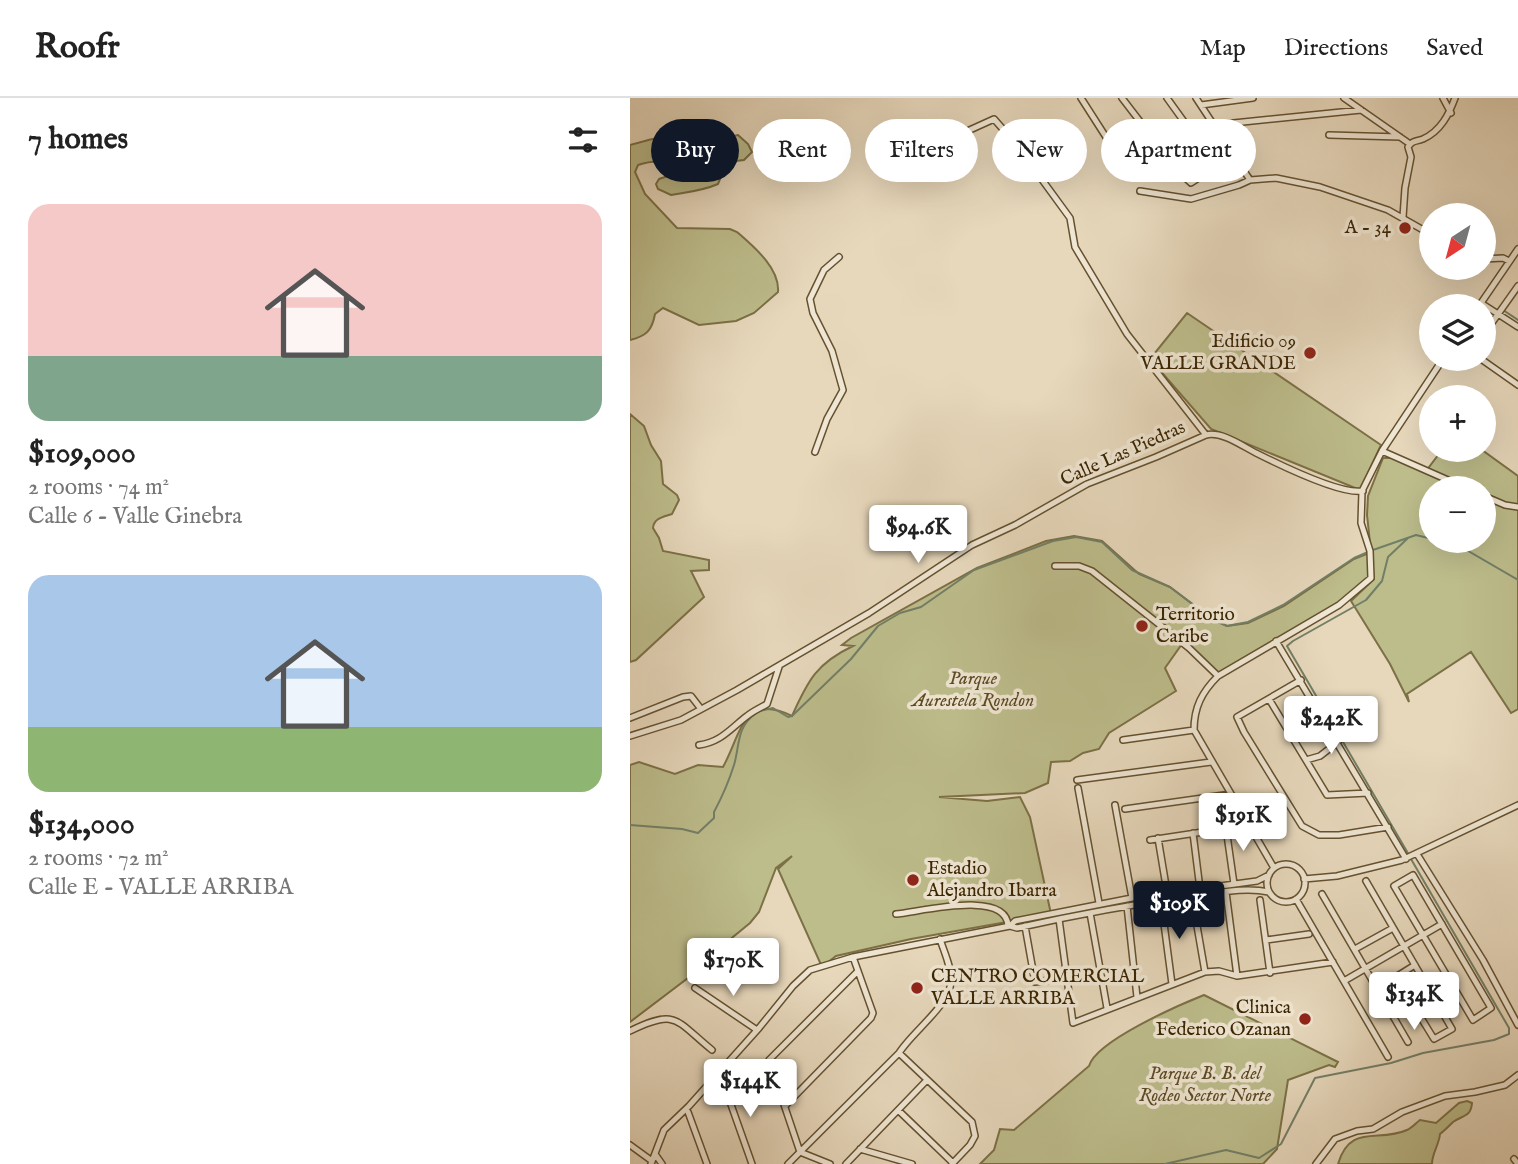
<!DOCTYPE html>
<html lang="en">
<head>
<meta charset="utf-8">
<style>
  :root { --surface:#fff; --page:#f6f6f6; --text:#222; --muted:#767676; --line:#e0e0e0; --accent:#111827 }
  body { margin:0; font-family:"IM FELL English",serif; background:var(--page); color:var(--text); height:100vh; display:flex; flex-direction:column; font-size:26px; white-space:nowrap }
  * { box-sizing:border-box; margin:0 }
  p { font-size:23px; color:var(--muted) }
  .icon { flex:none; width:38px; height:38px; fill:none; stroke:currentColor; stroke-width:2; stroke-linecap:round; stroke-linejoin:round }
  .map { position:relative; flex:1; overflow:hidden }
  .panel { display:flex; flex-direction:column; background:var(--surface); width:630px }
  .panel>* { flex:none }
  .banner { position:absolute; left:21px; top:21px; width:665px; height:63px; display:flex; gap:14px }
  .needle { width:46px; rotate:216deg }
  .fabs { position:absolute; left:789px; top:105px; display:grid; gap:14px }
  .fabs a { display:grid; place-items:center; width:77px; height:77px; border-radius:50%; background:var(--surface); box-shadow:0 7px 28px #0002; font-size:35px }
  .price { position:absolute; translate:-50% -60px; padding:0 16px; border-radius:7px; background:#fff; color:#222; font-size:23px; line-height:46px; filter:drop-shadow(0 2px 4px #0008) }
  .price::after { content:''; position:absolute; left:50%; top:42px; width:21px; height:16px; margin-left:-10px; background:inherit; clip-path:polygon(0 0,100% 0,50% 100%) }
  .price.current { background:var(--accent); color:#fff }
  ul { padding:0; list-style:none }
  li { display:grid; align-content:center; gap:14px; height:371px; padding:0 28px }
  li span { display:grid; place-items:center; height:217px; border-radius:21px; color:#555 }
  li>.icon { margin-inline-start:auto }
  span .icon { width:126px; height:126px; fill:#fffc; stroke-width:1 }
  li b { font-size:30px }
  h2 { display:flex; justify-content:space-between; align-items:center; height:84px; padding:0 28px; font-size:30px }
  .chip { padding:0 24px; border-radius:32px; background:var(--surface); box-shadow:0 7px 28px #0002; font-size:24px; line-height:63px }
  .chip.current { background:var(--accent); color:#fff }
  header { display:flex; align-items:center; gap:42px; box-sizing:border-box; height:98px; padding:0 35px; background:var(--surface); border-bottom:2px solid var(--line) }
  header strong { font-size:33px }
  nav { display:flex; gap:38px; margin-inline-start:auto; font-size:24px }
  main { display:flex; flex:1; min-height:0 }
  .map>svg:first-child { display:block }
</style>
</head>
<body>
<header>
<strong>Roofr</strong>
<nav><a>Map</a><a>Directions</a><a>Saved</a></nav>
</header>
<main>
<section class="panel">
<h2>7 homes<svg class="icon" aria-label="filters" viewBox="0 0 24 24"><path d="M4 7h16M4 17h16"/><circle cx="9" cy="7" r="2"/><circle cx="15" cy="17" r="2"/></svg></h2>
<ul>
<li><span style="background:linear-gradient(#f6c9c9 70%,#7fa58c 0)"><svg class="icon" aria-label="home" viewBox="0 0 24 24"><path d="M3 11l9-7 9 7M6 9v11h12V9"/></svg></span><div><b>$109,000</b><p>2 rooms · 74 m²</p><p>Calle 6 - Valle Ginebra</p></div></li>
<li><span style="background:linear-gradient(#a9c7e8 70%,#8fb573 0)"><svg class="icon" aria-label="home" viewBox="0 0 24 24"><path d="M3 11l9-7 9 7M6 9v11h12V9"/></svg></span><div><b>$134,000</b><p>2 rooms · 72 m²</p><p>Calle E - VALLE ARRIBA</p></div></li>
</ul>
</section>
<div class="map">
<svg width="888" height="1066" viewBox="0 0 888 1066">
  <rect width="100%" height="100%" fill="#e7d8bc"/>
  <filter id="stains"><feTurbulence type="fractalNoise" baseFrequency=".00286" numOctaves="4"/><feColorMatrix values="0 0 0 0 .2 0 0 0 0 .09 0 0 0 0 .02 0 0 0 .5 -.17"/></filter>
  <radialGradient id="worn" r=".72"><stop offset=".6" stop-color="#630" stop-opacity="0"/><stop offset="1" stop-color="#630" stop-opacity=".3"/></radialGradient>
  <!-- green -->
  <path fill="#bdbc8b" stroke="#7c7046" stroke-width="2" fill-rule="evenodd" d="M 108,37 L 118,46 L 122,54 L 114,62 L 97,64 L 88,86 C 72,93 58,94 41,97 L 28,91 L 26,86 L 29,81 C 36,78 45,78 46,69 C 36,61 20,63 8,67 L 5,74 L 15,96 L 47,130 L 100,131 L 107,134 C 123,148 150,170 148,194 L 124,215 L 106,223 L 69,227 L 33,210 L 25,216 C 22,233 16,238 0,242 L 0,47 L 22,41 L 56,49 L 73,49 L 89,41 Z
    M 557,215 L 751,347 L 730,392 L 581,331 L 520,261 Z
    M 0,316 L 14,328 L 21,347 L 31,363 L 33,386 L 47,397 L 49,402 L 42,416 C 33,419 24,420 23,430 L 29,440 L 33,453 L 79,462 L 79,472 L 61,473 L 74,499 L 6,562 L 0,564 Z
    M 812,352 L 852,352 L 888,378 L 888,611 L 881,615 L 841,554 L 777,596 L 779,604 L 760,566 L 721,503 L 744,481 L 737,417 L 738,398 L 753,360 L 765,360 L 796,373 ZM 802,390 L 854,390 L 854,443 L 802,443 Z
    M 444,438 L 472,443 L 509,476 L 540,489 L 583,522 L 597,528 L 618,525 L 654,508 L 724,461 L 739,455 L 740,480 L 699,512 L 588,576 L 552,546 L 535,570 L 546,593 L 479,635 L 469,651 L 453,655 L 440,663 L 421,664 L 418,685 L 395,695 L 309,699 L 357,703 L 390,699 L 400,719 L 421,816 L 281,841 L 206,858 L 192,869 L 148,771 L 162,758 L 146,770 L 129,814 L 120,825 L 92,848 L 79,864 L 0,924 L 0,667 L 9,664 L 45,676 L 68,667 L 93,669 C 111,636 113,594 162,618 C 178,582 187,565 223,548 L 212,547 L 221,540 L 347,470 L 416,443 Z
    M 574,897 L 708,964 L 705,969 L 699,967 L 658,982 L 647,1051 L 633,1066 L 350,1066 L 364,1052 L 370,1031 L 384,1032 L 459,968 C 466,943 549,907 574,897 Z
    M 837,1003 L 842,1005 C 841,1019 833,1017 823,1024 C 819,1028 814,1033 810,1036 C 809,1047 802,1055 802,1066 L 708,1066 C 720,1025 748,1045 777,1032 C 782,1030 786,1025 790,1022 L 806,1025 L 829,1005 Z"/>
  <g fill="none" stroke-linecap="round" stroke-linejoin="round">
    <!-- stream -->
    <path stroke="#727f67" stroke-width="2" d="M 873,212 L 888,222
      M 778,440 L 758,459 L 752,483 L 736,502 L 663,543 L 657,548 L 779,757
      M 821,443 L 888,482
      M 743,452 L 786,437 L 802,441
      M 129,613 L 143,610 L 158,619 L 162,618 L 221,561 L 248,528 L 270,515 L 291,509 L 344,472 L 423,443 L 446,439 L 472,444 L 502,472 L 540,489 L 584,522 L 597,528 L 618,524 L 653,507 L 724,460 L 738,454
      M 0,727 L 52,731 L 68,735 L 84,720 L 84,714 C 92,699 99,683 104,667 C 110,647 106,630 125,616
      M 535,1066 L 596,1052 L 629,1060 L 651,1046 L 685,980 L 761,965 L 793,955 L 864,942 L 879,936 L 879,930 L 781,761"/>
    <!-- street casing -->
    <g stroke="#65512f" stroke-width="8">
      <path id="street" d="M 451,0 L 483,50 L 516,29
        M 492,0 L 548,73 L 561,85 L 604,57
        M 537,0 L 586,68
        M 566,0 L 620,82
        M 714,0 L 780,46
        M 813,0 L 821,15
        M 571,7 L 623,0
        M 584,27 L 731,12
        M 699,37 L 770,39
        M 322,40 L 364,21 L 386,46 L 440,120 L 445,149 L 497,236 L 576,337
        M 510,93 L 561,101 L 609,87 L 620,82 L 646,80 L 690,89 L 758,112 L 802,137
        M 773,119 L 775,90 L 781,59 L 778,49 C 783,42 785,44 793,41 C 811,33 819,16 825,0
        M 854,161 L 873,160 L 879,163
        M 851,205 L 888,229
        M 849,208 L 888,151
        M 854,236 L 888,188
        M 851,261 L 888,287
        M 752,353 L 836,390
        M 185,354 L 197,321 L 213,292 L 202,253 L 183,215 L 180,201 L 194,172 L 209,159
        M 854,398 L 875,407 L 888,409
        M 425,468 L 449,468 L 462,473 L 559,550 L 588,578
        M 646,543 L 776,761
        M 671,582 L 607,619 L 614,634 L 672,728 L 689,737 L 709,737 L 758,729
        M 639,601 L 697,697 L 738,695
        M 0,620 L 53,599 L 61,598 L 71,611
        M 658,632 L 690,614
        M 0,638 L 51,622 L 107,592 L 239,515 L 342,447 L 385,427 L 457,386 L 526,359 L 576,337 C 592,333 612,348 626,355 C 648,366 710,397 733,393
        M 493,642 L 564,632
        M 69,647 C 91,644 100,631 117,618 C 123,613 130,610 137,606 L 149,569
        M 676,662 L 690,658 L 708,644
        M 447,682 L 581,664
        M 448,690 L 469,805
        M 485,707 L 502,800
        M 495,711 L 601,696
        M 596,730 L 604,786
        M 563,735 L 570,791
        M 528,740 L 537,794
        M 520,742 L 619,727
        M 787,756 L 853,862 L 888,927
        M637 785a19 19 0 1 1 38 0a19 19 0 1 1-38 0Z
        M 644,770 L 564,632 C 564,609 572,594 588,578 L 709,507 L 741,480 L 740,453 L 731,425 L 732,393 L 752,353 L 813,261
        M 783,777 L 861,910 L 843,922 L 764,788 Z
        M 674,781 L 707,778 L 772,762 L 888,707
        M 736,783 L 822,931 L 804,941 L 766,879
        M 596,794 L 607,878
        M 692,796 L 778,944
        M 562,799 L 575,874
        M 666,801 L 758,959
        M 630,802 L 640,875
        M 531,803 L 542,886
        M 497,808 L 507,899
        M 460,815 L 477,910
        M 266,816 C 290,814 377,791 378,828
        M 429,821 L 443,925 L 575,874 L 589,873 L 607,878 L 703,864
        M 380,828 L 385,823 L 502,800 L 627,783 L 639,777
        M 395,828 L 405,884 L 436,880
        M 636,842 L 679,836
        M 725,851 L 763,830
        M 714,883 L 812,826
        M 65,890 L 127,932
        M 748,890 L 785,867
        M 0,933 C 47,910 45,922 82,952
        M 269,955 L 342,1024 L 345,1038 L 340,1047 L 322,1066
        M 93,984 L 122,1066
        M 155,1008 L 241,920 L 243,915 L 223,859
        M 268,1012 L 323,1065
        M 58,1014 L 77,1066
        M 0,1047 L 22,1063
        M 230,1051 L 282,1066
        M 25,1056 L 32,1066
        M 884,1061 L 888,1066
        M 21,1066 L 34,1032 L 59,1008 L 129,930 L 163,888 L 180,872 L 223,859 L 380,828 L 387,830 C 445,817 504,806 563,798 C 588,795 614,789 639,794
        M 158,1066 L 269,955 C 282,934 319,908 321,884 C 322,870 314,854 310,841
        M 200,1066 L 170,1054 L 139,962 L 228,873
        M 216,1066 L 297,982
        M 686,1066 L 705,1041 L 727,1033 L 743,1031 L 772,1014 L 815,998 L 845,994 L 875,987 L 888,977"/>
    </g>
    <!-- street -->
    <use href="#street" stroke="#efe6d3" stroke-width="5"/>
  </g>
  <!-- markers -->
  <g fill="#8f2418" stroke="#efe6d3" stroke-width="2.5">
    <circle cx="775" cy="130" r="7"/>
    <circle cx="680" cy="255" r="7"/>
    <circle cx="512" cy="528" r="7"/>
    <circle cx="283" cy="782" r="7"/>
    <circle cx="287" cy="890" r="7"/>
    <circle cx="675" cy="921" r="7"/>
  </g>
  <g text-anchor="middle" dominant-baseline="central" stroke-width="7" stroke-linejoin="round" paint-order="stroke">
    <!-- poi labels -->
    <g font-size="19" fill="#3a2400" stroke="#efe6d3" text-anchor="end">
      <text x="761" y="130">A - 34</text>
      <text x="666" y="244">Edificio 09<tspan x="666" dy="22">VALLE GRANDE</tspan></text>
      <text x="526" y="517" text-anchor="start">Territorio<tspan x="526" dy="22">Caribe</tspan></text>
      <text x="297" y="771" text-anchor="start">Estadio<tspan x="297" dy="22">Alejandro Ibarra</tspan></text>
      <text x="301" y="879" text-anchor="start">CENTRO COMERCIAL<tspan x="301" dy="22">VALLE ARRIBA</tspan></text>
      <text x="661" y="910">Clinica<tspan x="661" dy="22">Federico Ozanan</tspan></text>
    </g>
    <!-- street labels -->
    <g font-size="19" fill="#3a2400" stroke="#efe6d3">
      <text transform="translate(493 356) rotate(-24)">Calle Las Piedras</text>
    </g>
    <!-- park labels -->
    <g font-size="19" font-style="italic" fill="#5b4a23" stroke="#efe6d3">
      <text x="343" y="581">Parque<tspan x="343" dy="22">Aurestela Rondon</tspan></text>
      <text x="575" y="976">Parque B. B. del<tspan x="575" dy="22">Rodeo Sector Norte</tspan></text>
    </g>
  </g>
  <rect width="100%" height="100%" filter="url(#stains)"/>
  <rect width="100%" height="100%" fill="url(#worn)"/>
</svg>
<div class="fabs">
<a><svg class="needle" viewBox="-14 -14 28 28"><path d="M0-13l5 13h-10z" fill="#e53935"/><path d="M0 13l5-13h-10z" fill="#767676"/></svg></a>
<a><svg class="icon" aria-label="layers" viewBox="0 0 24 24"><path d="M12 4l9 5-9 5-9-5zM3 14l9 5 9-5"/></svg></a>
<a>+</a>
<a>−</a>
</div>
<b class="price" style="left:288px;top:467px">$94.6K</b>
<b class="price" style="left:701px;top:658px">$242K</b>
<b class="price" style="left:613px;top:755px">$191K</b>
<b class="price current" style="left:549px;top:843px">$109K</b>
<b class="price" style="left:103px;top:900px">$170K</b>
<b class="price" style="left:784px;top:934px">$134K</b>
<b class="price" style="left:120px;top:1021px">$144K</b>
<div class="banner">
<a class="chip current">Buy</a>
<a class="chip">Rent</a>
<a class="chip">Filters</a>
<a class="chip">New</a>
<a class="chip">Apartment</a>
</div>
</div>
</main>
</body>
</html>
